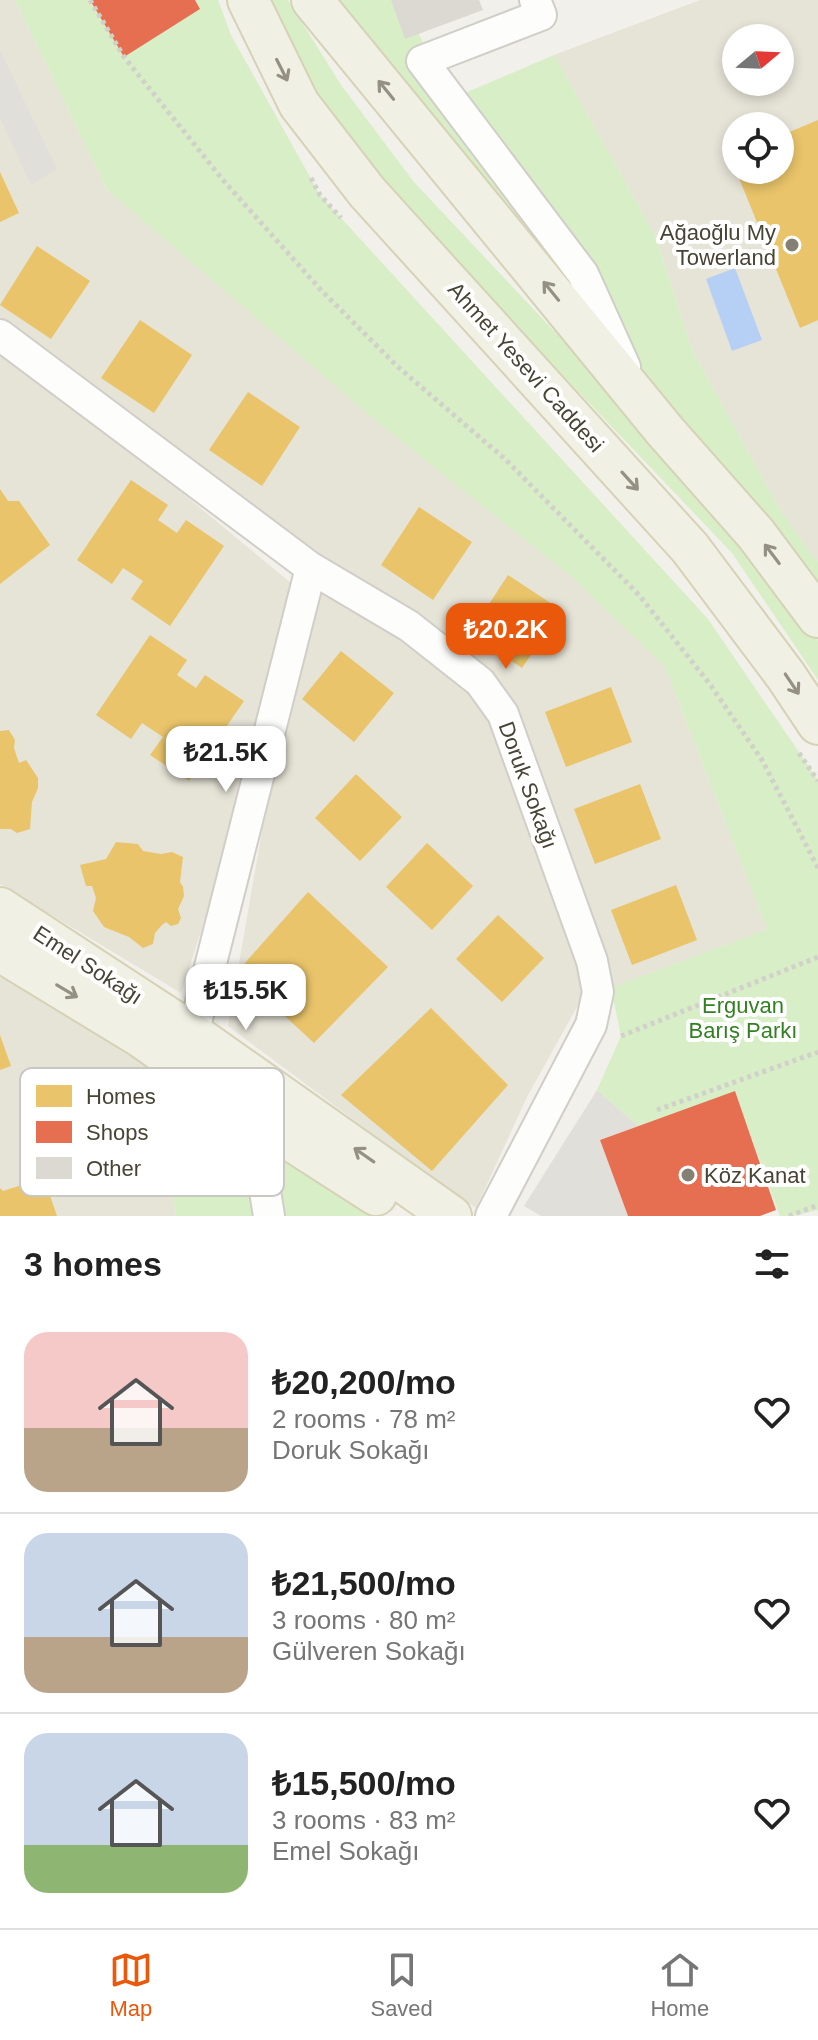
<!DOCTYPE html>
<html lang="en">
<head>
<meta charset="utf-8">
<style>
  :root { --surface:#fff; --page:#f2f2f2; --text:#222; --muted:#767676; --line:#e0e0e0; --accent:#ea580c }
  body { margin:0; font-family:Arial,sans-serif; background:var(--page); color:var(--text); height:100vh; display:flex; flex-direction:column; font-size:30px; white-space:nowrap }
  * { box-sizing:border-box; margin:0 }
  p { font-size:26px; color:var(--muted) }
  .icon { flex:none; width:44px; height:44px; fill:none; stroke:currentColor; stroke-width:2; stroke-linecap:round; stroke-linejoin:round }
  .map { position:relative; height:1216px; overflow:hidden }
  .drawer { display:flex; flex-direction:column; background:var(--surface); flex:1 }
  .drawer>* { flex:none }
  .needle { width:52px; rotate:71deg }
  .tools { position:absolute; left:722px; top:24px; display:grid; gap:16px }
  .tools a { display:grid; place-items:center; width:72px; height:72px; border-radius:50%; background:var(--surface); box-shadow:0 4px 12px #0003; font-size:40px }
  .price { position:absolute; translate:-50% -68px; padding:0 18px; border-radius:16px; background:#fff; color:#222; font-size:26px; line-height:52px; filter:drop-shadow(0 2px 4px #0008) }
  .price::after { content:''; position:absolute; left:50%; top:48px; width:24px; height:18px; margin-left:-12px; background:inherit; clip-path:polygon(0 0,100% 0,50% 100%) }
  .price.on { background:var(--accent); color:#fff }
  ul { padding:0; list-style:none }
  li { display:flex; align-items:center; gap:24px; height:200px; padding:0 24px }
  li+li { border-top:2px solid var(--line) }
  li span { display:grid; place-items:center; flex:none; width:224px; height:160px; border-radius:24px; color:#555 }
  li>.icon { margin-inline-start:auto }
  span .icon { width:96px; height:96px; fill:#fffc; stroke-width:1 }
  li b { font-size:34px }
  h2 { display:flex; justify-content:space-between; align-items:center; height:96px; padding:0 24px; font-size:34px }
  .tabs { display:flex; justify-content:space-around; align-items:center; height:112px; border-top:2px solid var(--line); background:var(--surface); font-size:22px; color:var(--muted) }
  .tabs a { display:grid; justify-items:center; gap:4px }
  .tabs .on { color:var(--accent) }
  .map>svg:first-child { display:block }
</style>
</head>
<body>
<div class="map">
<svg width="818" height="1216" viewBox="0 0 818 1216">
  <rect width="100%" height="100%" fill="#f2f0ea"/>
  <!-- residential -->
  <path fill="#e6e4d7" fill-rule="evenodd" d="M 0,0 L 15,0 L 107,190 L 574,579 L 665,667 L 767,929 L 611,988 L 502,693 L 0,317 Z
    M 700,0 L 818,0 L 818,562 L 781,511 L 692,350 L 656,237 L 554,55 ZM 736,38 L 780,38 L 780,82 L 736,82 ZM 736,126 L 780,126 L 780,170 L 736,170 Z
    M 0,342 L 297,588 L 229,845 L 181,993 L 0,884 Z
    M 318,584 L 469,684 L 505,737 L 588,987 L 527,1097 L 476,1208 L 441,1185 L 228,1026 L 262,831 Z
    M 5,976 L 152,1069 L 176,1216 L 0,1216 L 0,978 Z"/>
  <!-- green -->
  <path fill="#d8eec7" d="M 15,0 L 90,0 L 124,56 L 200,9 L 195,0 L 218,0 L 231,35 L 320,195 L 708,619 L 818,780 L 818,1210 L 794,1216 L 780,1216 L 735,1092 L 638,1126 L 597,1090 L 621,1036 L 611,988 L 767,929 L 665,667 L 574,579 L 376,421 L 107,190 Z
    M 269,0 L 288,0 L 341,85 L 414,182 L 614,395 L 802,614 L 818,641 L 818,680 L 732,553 L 411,216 L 326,108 Z
    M 339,0 L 402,0 L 451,99 L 554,55 L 656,237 L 692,350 L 781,511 L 818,562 L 818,589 L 760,509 L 491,204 Z
    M 152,1069 L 253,1137 L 382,1216 L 176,1216 Z"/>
  <!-- parking -->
  <path fill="#e1dfda" d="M 0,50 L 57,169 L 31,185 L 0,118 Z
    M 597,1090 L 638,1126 L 600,1140 L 628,1216 L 541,1216 L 524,1206 Z"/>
  <!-- water -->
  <path fill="#b6cff4" d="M 735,268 L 762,340 L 732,351 L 706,279 Z"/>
  <!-- homes -->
  <path fill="#e9c46a" d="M 818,120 L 818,320 L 800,328 L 730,156 L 736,154 L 736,170 L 780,170 L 780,136 Z
    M 0,172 L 19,213 L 0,222 Z
    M 37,246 L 90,281 L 51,339 L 0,305 Z
    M 140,320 L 192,355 L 154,413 L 101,378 Z
    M 248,392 L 300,427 L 262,486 L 209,450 Z
    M 131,480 L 168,505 L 158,520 L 177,533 L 186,520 L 224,546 L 170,626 L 131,599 L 143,581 L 123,568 L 112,584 L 77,560 Z
    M 0,489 L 8,501 L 19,501 L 50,545 L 0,584 Z
    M 419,507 L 472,542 L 433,600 L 381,565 Z
    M 508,575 L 561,610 L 522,668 L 470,633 Z
    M 150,635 L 187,660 L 177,675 L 196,688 L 205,675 L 244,701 L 189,781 L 150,755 L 163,737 L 142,723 L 131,739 L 96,715 Z
    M 341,651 L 394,693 L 354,742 L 302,699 Z
    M 611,687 L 632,742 L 566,767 L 545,712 Z
    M 9,730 L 15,740 L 14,748 L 19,763 L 26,760 L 38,778 L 38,788 L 32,802 L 30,829 L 17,833 L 11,829 L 0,829 L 0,731 Z
    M 356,774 L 402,817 L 360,861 L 315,818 Z
    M 640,784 L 661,839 L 595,864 L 574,809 Z
    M 116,842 L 138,844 L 143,851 L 161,854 L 172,852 L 183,857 L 180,882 L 183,887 L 184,896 L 178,909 L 181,918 L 178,924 L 171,926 L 166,922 L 162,925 L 155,933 L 153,944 L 143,948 L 129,937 L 104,927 L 93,911 L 96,898 L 92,886 L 86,886 L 80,865 L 106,859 Z
    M 427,843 L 473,886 L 432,930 L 386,887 Z
    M 676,885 L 697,940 L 632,965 L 611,910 Z
    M 308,892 L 388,967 L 314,1043 L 237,972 Z
    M 498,915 L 544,958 L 502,1002 L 456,959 Z
    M 431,1008 L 508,1085 L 432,1171 L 341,1095 Z
    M 0,1035 L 11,1066 L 0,1070 Z
    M 44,1178 L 57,1216 L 0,1216 L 0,1188 L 3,1191 Z"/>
  <!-- shops -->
  <path fill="#e76f51" d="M 90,0 L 195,0 L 200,9 L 124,57 Z
    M 735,1091 L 776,1210 L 760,1216 L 628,1216 L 600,1140 Z"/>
  <!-- building -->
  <path fill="#dbd9d2" d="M 391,0 L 479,0 L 483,10 L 405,39 Z"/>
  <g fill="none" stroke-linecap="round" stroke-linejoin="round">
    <!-- minor casing -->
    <g stroke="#d0cec7" stroke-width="34">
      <path id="minor" d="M 535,0 L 541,15 L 422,61 L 583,274 L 625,367
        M 0,335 L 311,568 L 409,626 L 480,682 L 503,714 L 592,961 L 598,992 L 591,1025 L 491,1216
        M 193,1034 L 311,568
        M 253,1116 L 269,1216"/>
    </g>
    <!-- major casing -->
    <g stroke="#d6d2b5" stroke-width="44">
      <path id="major" d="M 248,0 L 299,104 L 367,192 L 690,548 L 786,676 L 818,724
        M 312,0 L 665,431 L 756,534 L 818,617
        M 0,908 L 193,1034 L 451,1216
        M 0,951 L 141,1037 L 253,1116 L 376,1195"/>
    </g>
    <!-- path -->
    <path stroke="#d2d0ca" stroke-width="5" stroke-dasharray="4 4" stroke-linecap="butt" d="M 90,0 L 124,57 L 223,180 L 320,289 L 397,366 L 505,459 L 639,595 L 709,683 L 762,760 L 818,868
      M 311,178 L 320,195 L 341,218
      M 799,753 L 818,781
      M 621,1036 L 818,957
      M 657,1110 L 818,1052
      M 789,1216 L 818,1205"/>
    <!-- minor -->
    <use href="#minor" stroke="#fdfdfc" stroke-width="30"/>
    <!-- major -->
    <use href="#major" stroke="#f1f0e4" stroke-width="40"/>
  </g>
  <!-- one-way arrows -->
  <defs><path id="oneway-shaft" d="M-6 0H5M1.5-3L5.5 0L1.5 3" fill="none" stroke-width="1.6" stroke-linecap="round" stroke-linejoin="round" transform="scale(2)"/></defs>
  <g stroke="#949184">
    <use href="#oneway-shaft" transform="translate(282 70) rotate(63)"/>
    <use href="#oneway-shaft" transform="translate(386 90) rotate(-129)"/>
    <use href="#oneway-shaft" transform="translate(551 291) rotate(-129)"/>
    <use href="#oneway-shaft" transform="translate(630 481) rotate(48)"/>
    <use href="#oneway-shaft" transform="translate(772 554) rotate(-127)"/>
    <use href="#oneway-shaft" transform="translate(792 684) rotate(56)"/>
    <use href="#oneway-shaft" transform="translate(67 991) rotate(31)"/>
    <use href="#oneway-shaft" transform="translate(364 1155) rotate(-145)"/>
  </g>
  <!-- markers -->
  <g fill="#848074" stroke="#fff" stroke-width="3">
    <circle cx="792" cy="245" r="8"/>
    <circle cx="688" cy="1175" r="8"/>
  </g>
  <g text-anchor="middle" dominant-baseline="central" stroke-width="8" stroke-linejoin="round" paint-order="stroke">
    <!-- poi labels -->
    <g font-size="22" fill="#484435" stroke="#fff" text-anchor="end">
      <text x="776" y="232">Ağaoğlu My<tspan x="776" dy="25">Towerland</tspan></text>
      <text x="704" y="1175" text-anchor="start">Köz Kanat</text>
    </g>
    <!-- street labels -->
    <g font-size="22" fill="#484435" stroke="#fff">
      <text transform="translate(526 367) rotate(48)">Ahmet Yesevi Caddesi</text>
      <text transform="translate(528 785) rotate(70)">Doruk Sokağı</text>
      <text transform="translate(88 965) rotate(33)">Emel Sokağı</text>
    </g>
    <!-- park labels -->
    <g font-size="22" fill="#338021" stroke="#fff">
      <text x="743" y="1005">Erguvan<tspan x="743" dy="25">Barış Parkı</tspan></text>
    </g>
  </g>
  <!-- legend -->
  <rect x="20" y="1068" width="264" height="128" rx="12" fill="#fff" stroke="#c8c7c2" stroke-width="2"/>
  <rect x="36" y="1085" width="36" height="22" fill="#e9c46a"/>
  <rect x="36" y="1121" width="36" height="22" fill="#e76f51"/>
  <rect x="36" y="1157" width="36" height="22" fill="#dbd9d2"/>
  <g font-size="22" fill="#484435">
    <text x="86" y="1104">Homes</text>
    <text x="86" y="1140">Shops</text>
    <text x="86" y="1176">Other</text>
  </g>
</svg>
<div class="tools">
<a><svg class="needle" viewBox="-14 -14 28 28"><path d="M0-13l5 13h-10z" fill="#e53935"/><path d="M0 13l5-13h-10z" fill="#767676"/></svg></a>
<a><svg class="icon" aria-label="locate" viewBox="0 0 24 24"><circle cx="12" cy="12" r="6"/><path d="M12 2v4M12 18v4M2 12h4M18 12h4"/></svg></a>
</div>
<b class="price on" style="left:506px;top:671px">₺20.2K</b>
<b class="price" style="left:226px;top:794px">₺21.5K</b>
<b class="price" style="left:246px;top:1032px">₺15.5K</b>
</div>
<section class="drawer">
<h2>3 homes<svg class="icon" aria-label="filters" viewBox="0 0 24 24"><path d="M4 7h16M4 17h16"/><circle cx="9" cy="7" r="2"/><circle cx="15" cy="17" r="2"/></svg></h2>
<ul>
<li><span style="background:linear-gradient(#f6c9c9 60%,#b9a48a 0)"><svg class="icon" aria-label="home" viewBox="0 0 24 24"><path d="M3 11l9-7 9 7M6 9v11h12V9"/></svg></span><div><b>₺20,200/mo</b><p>2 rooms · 78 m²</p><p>Doruk Sokağı</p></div><svg class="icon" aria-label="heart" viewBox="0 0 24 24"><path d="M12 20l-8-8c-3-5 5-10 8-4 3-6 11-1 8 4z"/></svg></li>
<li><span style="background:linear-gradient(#c9d6e8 65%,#b9a48a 0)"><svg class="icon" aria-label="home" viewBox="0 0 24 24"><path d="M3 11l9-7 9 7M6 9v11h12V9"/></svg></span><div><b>₺21,500/mo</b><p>3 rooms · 80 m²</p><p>Gülveren Sokağı</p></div><svg class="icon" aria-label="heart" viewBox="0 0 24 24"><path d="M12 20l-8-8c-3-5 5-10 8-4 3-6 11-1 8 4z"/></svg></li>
<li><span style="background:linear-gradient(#c9d6e8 70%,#8fb573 0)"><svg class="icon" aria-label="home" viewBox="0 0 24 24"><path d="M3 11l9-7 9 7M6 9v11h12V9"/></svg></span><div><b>₺15,500/mo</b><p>3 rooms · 83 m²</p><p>Emel Sokağı</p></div><svg class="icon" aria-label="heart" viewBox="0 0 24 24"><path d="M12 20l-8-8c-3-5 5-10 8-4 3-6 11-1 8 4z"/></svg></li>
</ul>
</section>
<nav class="tabs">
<a class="on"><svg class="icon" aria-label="map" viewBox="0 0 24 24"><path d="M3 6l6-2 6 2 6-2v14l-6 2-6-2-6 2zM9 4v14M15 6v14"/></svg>Map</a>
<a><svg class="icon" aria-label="saved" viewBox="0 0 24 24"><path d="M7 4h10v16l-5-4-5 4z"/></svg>Saved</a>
<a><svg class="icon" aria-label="home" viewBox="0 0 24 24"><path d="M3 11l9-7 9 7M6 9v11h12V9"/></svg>Home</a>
</nav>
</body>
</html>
